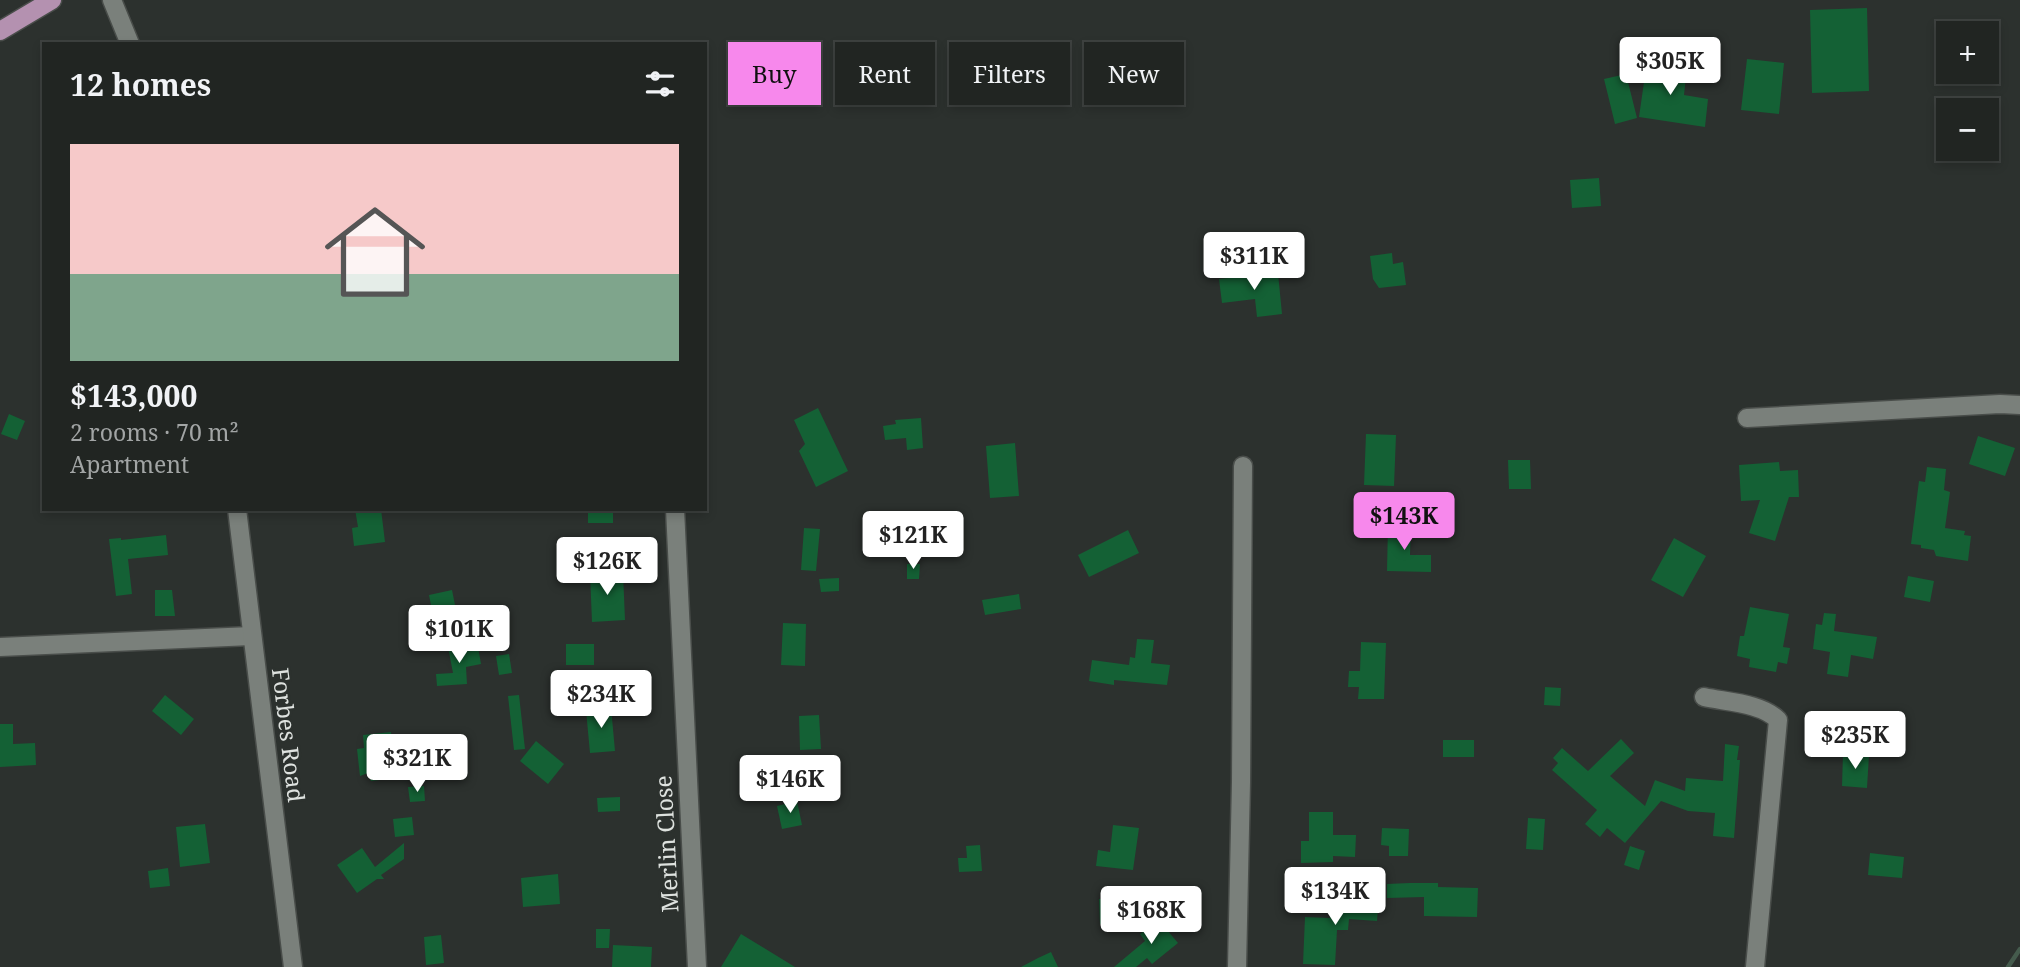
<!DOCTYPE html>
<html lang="en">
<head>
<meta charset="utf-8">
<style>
  :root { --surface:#212522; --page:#2d312f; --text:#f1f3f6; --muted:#a2a5a5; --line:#3e4240; --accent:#f788ec }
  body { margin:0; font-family:"Noto Serif",serif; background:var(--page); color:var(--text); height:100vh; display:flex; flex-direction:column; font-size:26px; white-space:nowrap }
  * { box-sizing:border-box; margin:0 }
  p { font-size:23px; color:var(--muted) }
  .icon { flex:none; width:38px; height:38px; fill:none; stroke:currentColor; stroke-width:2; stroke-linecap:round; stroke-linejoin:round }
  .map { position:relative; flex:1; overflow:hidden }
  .sheet { position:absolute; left:42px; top:42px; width:665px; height:469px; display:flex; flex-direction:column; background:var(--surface); border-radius:0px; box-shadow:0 4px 10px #0003,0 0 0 2px var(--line) }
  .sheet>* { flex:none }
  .banner { position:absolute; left:728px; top:42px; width:665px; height:63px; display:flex; gap:14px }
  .buttons { position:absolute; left:1936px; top:21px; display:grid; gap:14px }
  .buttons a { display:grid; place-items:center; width:63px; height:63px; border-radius:0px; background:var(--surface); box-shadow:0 4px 10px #0003,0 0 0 2px var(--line); font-size:35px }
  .price { position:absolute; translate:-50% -60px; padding:0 16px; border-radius:7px; background:#fff; color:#222; font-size:23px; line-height:46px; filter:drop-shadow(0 2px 4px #0008) }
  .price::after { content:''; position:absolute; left:50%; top:42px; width:21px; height:16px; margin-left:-10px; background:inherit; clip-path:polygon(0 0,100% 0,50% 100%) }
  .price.active { background:var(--accent); color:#111 }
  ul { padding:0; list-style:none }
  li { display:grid; align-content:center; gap:14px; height:371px; padding:0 28px }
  li span { display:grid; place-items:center; height:217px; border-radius:0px; color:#555 }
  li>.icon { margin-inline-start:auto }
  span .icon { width:126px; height:126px; fill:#fffc; stroke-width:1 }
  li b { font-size:30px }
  h2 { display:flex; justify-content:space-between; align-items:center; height:84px; padding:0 28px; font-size:30px }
  .tag { padding:0 24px; border-radius:0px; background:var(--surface); box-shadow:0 4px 10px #0003,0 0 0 2px var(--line); font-size:24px; line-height:63px }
  .tag.active { background:var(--accent); color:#111 }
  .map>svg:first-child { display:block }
</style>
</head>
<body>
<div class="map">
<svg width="2020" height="967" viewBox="0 0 2020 967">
  <rect width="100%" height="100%" fill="#2c312e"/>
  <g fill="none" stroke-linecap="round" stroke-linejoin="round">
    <!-- stream -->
    <path stroke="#455b4d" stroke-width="4.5" d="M 2008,967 L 2020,949"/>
  </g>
  <!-- building -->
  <path fill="#146135" d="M 1867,8 L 1869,91 L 1812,93 L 1810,10 Z
    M 1747,59 L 1784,63 L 1779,114 L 1741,110 Z
    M 1647,61 L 1687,67 L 1684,95 L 1708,99 L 1705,127 L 1639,117 Z
    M 1626,74 L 1637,118 L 1615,124 L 1604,79 Z
    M 1599,178 L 1601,206 L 1572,208 L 1570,180 Z
    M 1392,253 L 1393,264 L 1403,262 L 1406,285 L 1379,288 L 1373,279 L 1370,256 Z
    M 1278,273 L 1282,314 L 1257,317 L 1255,299 L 1222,303 L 1219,279 Z
    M 818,408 L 848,471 L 816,487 L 799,451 L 805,444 L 794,420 Z
    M 9,414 L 25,421 L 17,440 L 1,434 Z
    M 921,418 L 923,448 L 907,450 L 906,438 L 885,440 L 883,426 L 896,424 L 895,420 Z
    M 1366,434 L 1396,435 L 1394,486 L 1364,485 Z
    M 1978,436 L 2015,448 L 2005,476 L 1969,464 Z
    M 1015,443 L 1019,496 L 990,498 L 986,446 Z
    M 1508,460 L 1530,460 L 1531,489 L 1509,489 Z
    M 1779,462 L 1780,471 L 1798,470 L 1799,497 L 1789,497 L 1775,541 L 1749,533 L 1760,500 L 1741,501 L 1739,465 Z
    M 1927,467 L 1946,469 L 1944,490 L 1950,492 L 1945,528 L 1965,531 L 1964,535 L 1971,536 L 1968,561 L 1936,556 L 1934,550 L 1921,548 L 1921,545 L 1911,544 L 1919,481 L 1925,482 Z
    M 355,509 L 381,509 L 385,542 L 354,546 L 352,528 L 358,527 Z
    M 588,509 L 613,509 L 613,523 L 588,523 Z
    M 1388,525 L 1411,525 L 1410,555 L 1431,555 L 1431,572 L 1387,571 Z
    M 804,528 L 820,529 L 816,571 L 801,570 Z
    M 1128,530 L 1139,553 L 1089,577 L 1078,555 Z
    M 166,535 L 168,555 L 128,559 L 132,594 L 116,596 L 109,539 L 121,538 L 121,540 Z
    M 1674,538 L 1706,556 L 1683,597 L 1651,580 Z
    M 907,564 L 920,564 L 919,579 L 907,579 Z
    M 623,572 L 625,620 L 592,622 L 590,573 Z
    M 1908,576 L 1934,581 L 1930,602 L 1904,597 Z
    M 839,578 L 839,591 L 821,592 L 819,579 Z
    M 155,590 L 172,590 L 175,616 L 155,616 Z
    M 452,590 L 457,615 L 434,620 L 429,595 Z
    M 1019,594 L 1021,609 L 985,615 L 982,600 Z
    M 1750,607 L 1789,614 L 1783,647 L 1790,648 L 1787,664 L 1778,662 L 1776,672 L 1749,667 L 1750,659 L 1737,656 L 1740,636 L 1744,636 Z
    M 1824,613 L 1836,614 L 1834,631 L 1877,637 L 1873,659 L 1851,655 L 1848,677 L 1827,674 L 1830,652 L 1813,649 L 1816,624 L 1822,625 Z
    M 783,623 L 806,624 L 805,666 L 781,665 Z
    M 1137,639 L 1154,640 L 1151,663 L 1170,665 L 1167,685 L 1114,680 L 1114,685 L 1089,681 L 1092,660 L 1129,665 L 1130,657 L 1135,658 Z
    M 1361,642 L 1386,643 L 1384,699 L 1358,699 L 1359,687 L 1348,687 L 1349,671 L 1360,671 Z
    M 464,643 L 466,650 L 478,647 L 481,664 L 466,667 L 467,684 L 437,686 L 436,674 L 453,673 L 448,647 Z
    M 566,644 L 594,644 L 594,665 L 566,665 Z
    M 509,654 L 512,673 L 499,675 L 496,656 Z
    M 1545,687 L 1561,688 L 1560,706 L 1544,705 Z
    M 165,695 L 194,719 L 181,735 L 152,711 Z
    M 519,695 L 525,749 L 514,750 L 508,696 Z
    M 611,707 L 615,751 L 590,753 L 586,710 Z
    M 819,715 L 821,749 L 800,750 L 799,716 Z
    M 0,724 L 13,724 L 13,744 L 35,743 L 36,765 L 0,767 Z
    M 391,732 L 396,778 L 371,781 L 368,773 L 360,776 L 357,749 L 364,748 L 363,735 Z
    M 1621,739 L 1634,753 L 1610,776 L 1645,806 L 1655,780 L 1685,791 L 1686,778 L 1723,781 L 1725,744 L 1739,746 L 1737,760 L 1740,760 L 1734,838 L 1713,836 L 1715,813 L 1688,811 L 1661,801 L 1625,843 L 1607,828 L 1600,837 L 1585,824 L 1597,810 L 1552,770 L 1558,763 L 1553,758 L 1562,748 L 1588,771 Z
    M 1443,740 L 1474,740 L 1474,757 L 1443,757 Z
    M 536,741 L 564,764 L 548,784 L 520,761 Z
    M 1843,754 L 1869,755 L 1867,788 L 1842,786 Z
    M 424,786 L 425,801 L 410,802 L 408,787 Z
    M 620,797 L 620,811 L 598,812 L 597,798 Z
    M 797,801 L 802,825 L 782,829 L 777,806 Z
    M 1309,812 L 1333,812 L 1333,835 L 1356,835 L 1355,857 L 1333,856 L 1333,862 L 1301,863 L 1301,841 L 1309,841 Z
    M 412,817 L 414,835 L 395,837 L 393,819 Z
    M 1528,818 L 1545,819 L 1543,850 L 1526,849 Z
    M 205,824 L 210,863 L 180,867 L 176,827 Z
    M 1113,825 L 1139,828 L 1133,870 L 1096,866 L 1098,850 L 1110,852 Z
    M 1382,828 L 1409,829 L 1408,856 L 1389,856 L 1389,846 L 1381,845 Z
    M 404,843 L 404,859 L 381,875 L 384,879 L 377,879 L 357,893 L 337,865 L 362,848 L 375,867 Z
    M 980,845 L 982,871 L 959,872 L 958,858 L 967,858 L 966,846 Z
    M 1630,846 L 1645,851 L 1639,870 L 1624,865 Z
    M 1870,853 L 1904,857 L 1902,878 L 1868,875 Z
    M 168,868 L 170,886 L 150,888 L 148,871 Z
    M 558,874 L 560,904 L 523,907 L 521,878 Z
    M 1410,883 L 1438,883 L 1438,887 L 1478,888 L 1477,917 L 1424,916 L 1424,897 L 1387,898 L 1387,884 Z
    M 1359,895 L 1379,897 L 1377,921 L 1349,919 L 1348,930 L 1337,930 L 1335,965 L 1303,964 L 1305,917 L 1330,918 L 1331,897 L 1359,898 Z
    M 1099,899 L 1118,899 L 1119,923 L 1100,924 Z
    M 1158,919 L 1178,943 L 1152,964 L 1147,958 L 1136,967 L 1114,967 L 1145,941 L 1140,934 Z
    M 596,929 L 610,929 L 609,948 L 596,948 Z
    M 741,934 L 795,967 L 721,967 Z
    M 441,935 L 444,963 L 426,965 L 424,937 Z
    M 613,945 L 652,947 L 651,967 L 612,967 Z
    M 1051,952 L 1058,967 L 1021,967 L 1038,958 Z"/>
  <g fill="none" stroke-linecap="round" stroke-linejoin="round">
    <!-- minor casing -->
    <g stroke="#494d4a" stroke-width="21">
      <path id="minor" d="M 1747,418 L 2000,404 L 2020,405
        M 675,509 L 697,967
        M 0,647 L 251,636
        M 1704,697 C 1726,702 1762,703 1778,720 L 1755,967
        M 1237,967 L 1241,782 L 1243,466"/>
    </g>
    <!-- secondary casing -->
    <g stroke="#494d4a" stroke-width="21">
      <path id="secondary" d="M 112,0 L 130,44
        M 237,509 L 293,967"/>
    </g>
    <!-- primary casing -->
    <g stroke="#494d4a" stroke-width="21">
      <path id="primary" d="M 0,31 L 52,0"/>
    </g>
    <!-- minor -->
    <use href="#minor" stroke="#7a807b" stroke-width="18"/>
    <!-- secondary -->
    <use href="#secondary" stroke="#7a807b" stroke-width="18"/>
    <!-- primary -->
    <use href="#primary" stroke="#b491b0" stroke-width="18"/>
  </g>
  <g text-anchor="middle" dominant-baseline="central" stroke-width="5" stroke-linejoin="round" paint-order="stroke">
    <!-- street labels -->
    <g font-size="23" fill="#dee2df" stroke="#2c312e">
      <text transform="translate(289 735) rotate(83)">Forbes Road</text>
      <text transform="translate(666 844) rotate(-93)">Merlin Close</text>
    </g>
  </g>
</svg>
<div class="buttons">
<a>+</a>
<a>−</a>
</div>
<b class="price" style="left:1670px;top:97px">$305K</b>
<b class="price" style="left:1254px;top:292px">$311K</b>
<b class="price active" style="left:1404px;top:552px">$143K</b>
<b class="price" style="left:913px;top:571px">$121K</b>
<b class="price" style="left:607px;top:597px">$126K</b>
<b class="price" style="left:459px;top:665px">$101K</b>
<b class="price" style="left:601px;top:730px">$234K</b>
<b class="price" style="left:1855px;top:771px">$235K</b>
<b class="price" style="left:417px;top:794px">$321K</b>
<b class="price" style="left:790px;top:815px">$146K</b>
<b class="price" style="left:1335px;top:927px">$134K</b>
<b class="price" style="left:1151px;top:946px">$168K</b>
<div class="banner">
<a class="tag active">Buy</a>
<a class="tag">Rent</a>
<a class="tag">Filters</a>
<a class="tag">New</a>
</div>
<section class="sheet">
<h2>12 homes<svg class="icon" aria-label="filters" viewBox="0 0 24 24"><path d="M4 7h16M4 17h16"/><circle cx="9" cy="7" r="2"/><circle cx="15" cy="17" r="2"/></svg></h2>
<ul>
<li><span style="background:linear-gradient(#f6c9c9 60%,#7fa58c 0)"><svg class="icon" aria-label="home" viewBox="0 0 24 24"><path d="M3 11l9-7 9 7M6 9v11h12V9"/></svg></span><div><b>$143,000</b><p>2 rooms · 70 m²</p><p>Apartment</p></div></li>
</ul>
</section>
</div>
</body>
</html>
